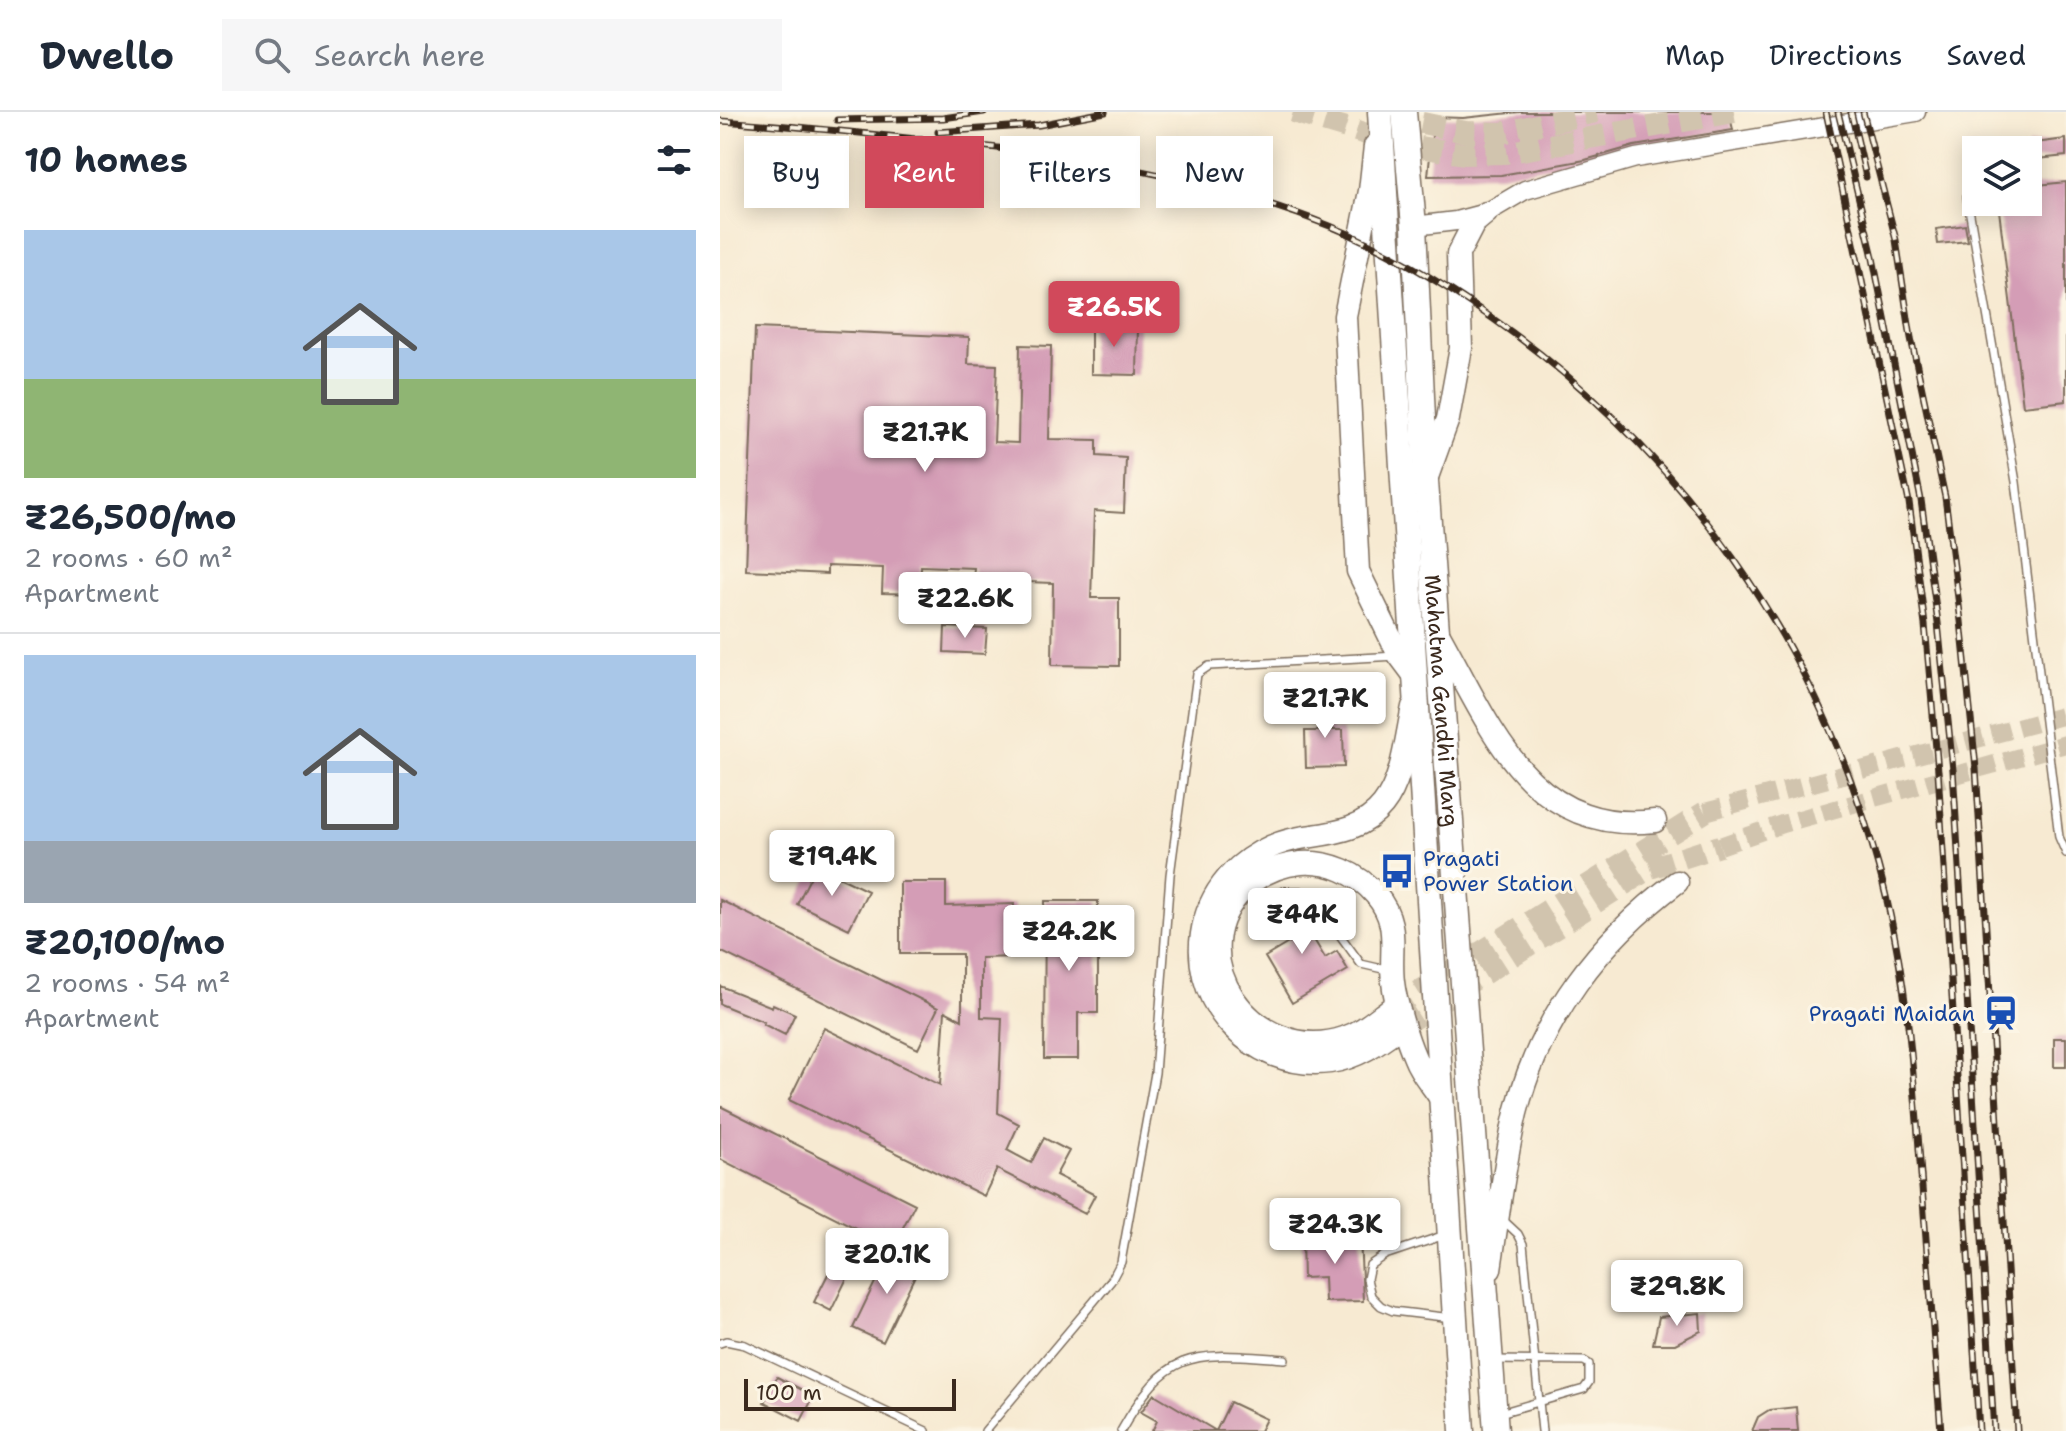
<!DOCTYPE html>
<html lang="en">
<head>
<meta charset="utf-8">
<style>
  :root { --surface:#fff; --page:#f6f6f7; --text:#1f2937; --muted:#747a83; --line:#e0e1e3; --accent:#d1495b }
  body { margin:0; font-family:"Shantell Sans",sans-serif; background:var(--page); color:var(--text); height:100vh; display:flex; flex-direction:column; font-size:30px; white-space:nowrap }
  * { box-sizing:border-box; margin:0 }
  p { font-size:26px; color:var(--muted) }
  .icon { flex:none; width:44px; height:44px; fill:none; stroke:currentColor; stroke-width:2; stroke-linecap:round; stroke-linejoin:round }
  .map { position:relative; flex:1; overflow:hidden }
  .drawer { display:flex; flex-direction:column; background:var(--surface); width:720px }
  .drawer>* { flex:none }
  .hud { position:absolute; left:24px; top:24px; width:760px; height:72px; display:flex; gap:16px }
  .controls { position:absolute; left:1242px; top:24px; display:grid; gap:16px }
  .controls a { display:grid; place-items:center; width:80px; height:80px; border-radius:0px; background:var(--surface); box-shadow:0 4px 20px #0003; font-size:40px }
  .scale { position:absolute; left:24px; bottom:20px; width:212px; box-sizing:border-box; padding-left:8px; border:4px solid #3b2a1e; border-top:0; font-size:22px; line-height:28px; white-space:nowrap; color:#3b2a1e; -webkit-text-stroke:6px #fcf5e5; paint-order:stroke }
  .price { position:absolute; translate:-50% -68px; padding:0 18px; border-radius:8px; background:#fff; color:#222; font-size:26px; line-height:52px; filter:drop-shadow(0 2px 4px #0008) }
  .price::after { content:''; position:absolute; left:50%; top:48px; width:24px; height:18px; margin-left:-12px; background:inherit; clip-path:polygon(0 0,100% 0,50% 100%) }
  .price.active { background:var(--accent); color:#fff }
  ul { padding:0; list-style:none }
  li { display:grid; align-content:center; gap:16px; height:424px; padding:0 24px }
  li+li { border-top:2px solid var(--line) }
  li span { display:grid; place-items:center; height:248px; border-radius:0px; color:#555 }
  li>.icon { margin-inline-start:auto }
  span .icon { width:144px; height:144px; fill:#fffc; stroke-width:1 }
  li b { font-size:34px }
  h2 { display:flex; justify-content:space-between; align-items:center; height:96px; padding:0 24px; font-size:34px }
  .chip { padding:0 28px; border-radius:0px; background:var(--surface); box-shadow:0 4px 20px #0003; font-size:28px; line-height:72px }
  .chip.active { background:var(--accent); color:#fff }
  header { display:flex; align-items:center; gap:48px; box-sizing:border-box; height:112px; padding:0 40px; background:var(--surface); border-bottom:2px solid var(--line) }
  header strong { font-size:38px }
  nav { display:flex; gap:44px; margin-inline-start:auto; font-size:28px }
  .search { width:560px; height:72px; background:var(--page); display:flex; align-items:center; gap:20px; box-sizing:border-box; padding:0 28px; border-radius:0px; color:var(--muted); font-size:30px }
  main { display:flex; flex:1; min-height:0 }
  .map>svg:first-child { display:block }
</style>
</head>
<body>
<header>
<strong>Dwello</strong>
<div class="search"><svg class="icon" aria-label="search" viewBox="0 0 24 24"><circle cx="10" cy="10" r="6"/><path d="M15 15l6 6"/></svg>Search here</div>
<nav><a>Map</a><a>Directions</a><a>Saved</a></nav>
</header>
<main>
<section class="drawer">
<h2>10 homes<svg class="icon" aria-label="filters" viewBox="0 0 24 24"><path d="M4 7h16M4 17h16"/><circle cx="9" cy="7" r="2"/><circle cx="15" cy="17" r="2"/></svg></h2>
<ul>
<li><span style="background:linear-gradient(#a9c7e8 60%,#8fb573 0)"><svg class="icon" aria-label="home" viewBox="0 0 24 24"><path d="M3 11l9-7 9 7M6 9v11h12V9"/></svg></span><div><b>₹26,500/mo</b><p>2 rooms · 60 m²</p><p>Apartment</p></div></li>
<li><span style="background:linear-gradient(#a9c7e8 75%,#9aa5b1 0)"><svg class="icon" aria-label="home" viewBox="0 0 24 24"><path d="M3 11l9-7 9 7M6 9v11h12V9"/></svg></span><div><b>₹20,100/mo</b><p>2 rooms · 54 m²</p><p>Apartment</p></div></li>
</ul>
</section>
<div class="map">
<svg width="1346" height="1319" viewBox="0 0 1346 1319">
  <rect width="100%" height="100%" fill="#fcf5e5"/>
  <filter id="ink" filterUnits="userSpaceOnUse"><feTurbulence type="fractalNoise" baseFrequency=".0125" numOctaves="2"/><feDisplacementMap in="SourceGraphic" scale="16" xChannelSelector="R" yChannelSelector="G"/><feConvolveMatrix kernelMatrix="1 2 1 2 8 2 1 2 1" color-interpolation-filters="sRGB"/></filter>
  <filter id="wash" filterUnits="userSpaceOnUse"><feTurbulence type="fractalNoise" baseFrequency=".006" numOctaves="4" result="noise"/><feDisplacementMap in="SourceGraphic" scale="32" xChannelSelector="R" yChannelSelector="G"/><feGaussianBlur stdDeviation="1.8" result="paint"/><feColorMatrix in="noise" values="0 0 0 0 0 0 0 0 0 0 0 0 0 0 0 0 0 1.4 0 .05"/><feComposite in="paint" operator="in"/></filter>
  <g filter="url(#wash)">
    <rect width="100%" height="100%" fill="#f7ead2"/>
    <g id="blocks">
      <!-- building -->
      <path fill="#d49db6" d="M 800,0 L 1009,0 L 1013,18 L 914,34 L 865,48 L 781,63 L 708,64 L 714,5 L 743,6 Z
        M 1346,27 L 1346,44 L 1308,48 L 1308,32 Z
        M 1346,70 L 1346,289 L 1303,294 L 1278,90 L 1308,90 L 1308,74 Z
        M 1245,113 L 1248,129 L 1218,132 L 1216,117 Z
        M 371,212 L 418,213 L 417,263 L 371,262 Z
        M 35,216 L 249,225 L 248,252 L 277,253 L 274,330 L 298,331 L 300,233 L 331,234 L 329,327 L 377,328 L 377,344 L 406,346 L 404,401 L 374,399 L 371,486 L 399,486 L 399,554 L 332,553 L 333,471 L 253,468 L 254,456 L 201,454 L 200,482 L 162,481 L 163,456 L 107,454 L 107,462 L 26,458 Z
        M 225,515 L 267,517 L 265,542 L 224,540 Z
        M 597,583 L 610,583 L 612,618 L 623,618 L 624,655 L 586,656 L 585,619 L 599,619 Z
        M 96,754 L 148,779 L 129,817 L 77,792 Z
        M 180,770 L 226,770 L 226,794 L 294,792 L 295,845 L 261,846 L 261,905 L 282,906 L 278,1001 L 299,1012 L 287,1038 L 311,1051 L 324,1026 L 349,1039 L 336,1063 L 375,1083 L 365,1102 L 277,1057 L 264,1084 L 69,988 L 104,916 L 220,973 L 225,899 L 242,908 L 242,842 L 180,842 Z
        M 0,788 L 218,896 L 198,937 L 0,839 Z
        M 579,788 L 595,811 L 587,816 L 605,846 L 617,839 L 628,858 L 572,891 L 545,845 L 570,830 L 553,805 Z
        M 325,789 L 378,789 L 378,901 L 358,901 L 358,947 L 324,947 Z
        M 0,874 L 52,895 L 53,892 L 75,902 L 65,923 L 43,912 L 44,910 L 0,892 Z
        M 1334,926 L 1346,926 L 1346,955 L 1334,955 Z
        M 0,994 L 195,1092 L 173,1135 L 0,1047 Z
        M 640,1124 L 643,1189 L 605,1190 L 604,1165 L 583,1166 L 582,1126 Z
        M 171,1137 L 201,1151 L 163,1230 L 133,1216 Z
        M 111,1156 L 128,1164 L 111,1199 L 94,1190 Z
        M 980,1201 L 981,1219 L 955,1232 L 933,1232 L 939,1205 Z
        M 57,1265 L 94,1284 L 81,1309 L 44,1290 Z
        M 434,1282 L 496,1319 L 432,1319 L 437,1309 L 421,1300 Z
        M 510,1290 L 546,1307 L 540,1319 L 496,1319 Z
        M 1076,1295 L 1078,1319 L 1032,1319 L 1038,1305 L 1049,1298 Z"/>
    </g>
  </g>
  <g filter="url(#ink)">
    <use href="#blocks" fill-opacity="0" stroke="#7d6d5d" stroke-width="2"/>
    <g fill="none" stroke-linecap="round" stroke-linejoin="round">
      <!-- secondary-tunnel -->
      <path stroke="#d1c4ae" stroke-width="18" stroke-dasharray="18 9" stroke-linecap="butt" d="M 985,700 L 1346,603
        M 1000,734 L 1062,712 L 1346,632"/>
      <!-- primary-tunnel -->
      <path stroke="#d1c4ae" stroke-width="22" stroke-dasharray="22 11" stroke-linecap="butt" d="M 573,0 L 680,32 L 744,42 L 785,41 L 1014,0
        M 669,4 L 746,20 L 781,21 L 876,0
        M 670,897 L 985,700
        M 680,915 L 930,756 L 1000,734"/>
      <!-- lane casing -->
      <g stroke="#7d6d5d" stroke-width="10">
        <path id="lane" d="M 1247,85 L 1296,370 L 1339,725 L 1346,741
          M 532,804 L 564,779 L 580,779 L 595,789 L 641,852 L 667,858
          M 783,1108 L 798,1122 L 803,1132 L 822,1319
          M 725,1123 L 665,1143 L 650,1153 L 647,1167 L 651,1184 L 661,1194 L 673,1199 L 732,1206
          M 0,1231 L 6,1229 L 25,1233 L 206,1319
          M 774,1248 L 864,1249 L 869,1252 L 869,1270 L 864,1277 L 780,1301
          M 265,1319 L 391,1169 L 401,1150 L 435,961 L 450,763 L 477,562 L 489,554 L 677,544
          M 401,1319 C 449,1233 475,1241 565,1247"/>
      </g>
      <!-- secondary casing -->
      <g stroke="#7d6d5d" stroke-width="21">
        <path id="secondary" d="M 694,114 L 736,109 L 766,101 L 805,78 L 916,46 L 1196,0"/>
      </g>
      <!-- primary casing -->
      <g stroke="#7d6d5d" stroke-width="25">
        <path id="primary" d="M 655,34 L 650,79 L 625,204 L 638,459 L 679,543 L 694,563
          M 707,365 L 728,307 L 741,236 L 738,142 L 754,111 L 766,101
          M 717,519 C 769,610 807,724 935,709
          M 670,897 C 655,908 642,920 624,926 C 534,956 453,842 526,775 C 541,761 560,753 581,751 C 609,749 638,761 656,783 C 681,813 669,836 673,870 C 675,889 687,928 695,946 C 700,960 713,974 721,987
          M 680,915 C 658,931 637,946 610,950 C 531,960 463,886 485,808 C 497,766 533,736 575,727 C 607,721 641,721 663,693 C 683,668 686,626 693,595
          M 770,1157 C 778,1105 784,1052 796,1001 C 820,905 880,828 957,770"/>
      </g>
      <!-- highway casing -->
      <g stroke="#7d6d5d" stroke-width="27">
        <g id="highway">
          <path d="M 660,0 L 742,1319"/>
          <path id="s1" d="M 684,0 L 694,114 L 706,370 L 776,1319"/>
        </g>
      </g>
      <!-- lane -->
      <use href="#lane" stroke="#fff" stroke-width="7"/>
      <!-- secondary -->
      <use href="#secondary" stroke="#fff" stroke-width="18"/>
      <!-- primary -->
      <use href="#primary" stroke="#fff" stroke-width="22"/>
      <!-- highway -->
      <use href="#highway" stroke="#fff" stroke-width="24"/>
      <!-- rail casing -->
      <g stroke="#3b2a1e" stroke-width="7">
        <path id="rail" d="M 1106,0 L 1189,390 L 1205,513 L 1218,659 L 1259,1319
          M 1118,0 L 1152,141 L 1201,388 L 1218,511 L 1233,658 L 1274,1319
          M 1131,0 L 1146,65
          M 1143,0 L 1176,128 L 1191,226 L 1225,385 L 1241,509 L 1256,656 L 1297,1319
          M 117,8 L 223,6 L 264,0
          M 0,9 C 65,13 131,20 196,27 C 338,41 477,61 610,114 C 667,137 722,171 772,206 C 961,338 1097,531 1158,753 C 1185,851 1193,950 1200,1050 C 1207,1140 1214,1229 1221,1319
          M 218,20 L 319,13 L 385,0"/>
      </g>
      <!-- rail -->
      <use href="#rail" stroke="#fcf5e5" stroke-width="4" stroke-dasharray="12" stroke-linecap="butt"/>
    </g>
  </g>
  <!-- icons -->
  <defs>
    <g id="bus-bare" transform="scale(2.76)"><path d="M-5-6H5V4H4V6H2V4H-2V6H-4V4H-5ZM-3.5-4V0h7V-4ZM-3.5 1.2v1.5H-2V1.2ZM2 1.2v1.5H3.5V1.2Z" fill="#1a4fb4" stroke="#fcf5e5" stroke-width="2.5" paint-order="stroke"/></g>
    <g id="station-bare" transform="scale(2.76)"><path d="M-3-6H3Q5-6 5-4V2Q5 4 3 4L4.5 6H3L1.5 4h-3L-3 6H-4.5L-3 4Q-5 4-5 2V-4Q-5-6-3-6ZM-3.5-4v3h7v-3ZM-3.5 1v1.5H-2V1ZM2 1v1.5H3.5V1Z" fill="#1a4fb4" stroke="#fcf5e5" stroke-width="2.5" paint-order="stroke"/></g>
  </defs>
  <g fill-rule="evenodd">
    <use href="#bus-bare" x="677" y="759"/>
    <use href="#station-bare" x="1281" y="901"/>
  </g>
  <g text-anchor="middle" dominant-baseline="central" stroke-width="6" stroke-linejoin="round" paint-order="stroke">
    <!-- street labels -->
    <g font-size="22" fill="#3b2a1e" stroke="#fcf5e5">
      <text stroke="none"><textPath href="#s1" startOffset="590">Mahatma Gandhi Marg</textPath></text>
    </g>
    <!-- transit labels -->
    <g font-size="22" fill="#164399" stroke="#fcf5e5" text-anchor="start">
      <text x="703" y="746">Pragati<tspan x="703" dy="25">Power Station</tspan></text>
      <text x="1255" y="901" text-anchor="end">Pragati Maidan</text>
    </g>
  </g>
</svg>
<div class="controls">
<a><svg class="icon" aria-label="layers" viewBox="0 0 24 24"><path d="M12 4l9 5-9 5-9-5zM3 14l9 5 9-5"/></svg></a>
</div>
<div class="scale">100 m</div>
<b class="price active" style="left:394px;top:237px">₹26.5K</b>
<b class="price" style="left:205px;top:362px">₹21.7K</b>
<b class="price" style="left:245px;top:528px">₹22.6K</b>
<b class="price" style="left:605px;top:628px">₹21.7K</b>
<b class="price" style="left:112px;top:786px">₹19.4K</b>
<b class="price" style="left:582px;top:844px">₹44K</b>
<b class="price" style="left:349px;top:861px">₹24.2K</b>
<b class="price" style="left:615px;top:1154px">₹24.3K</b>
<b class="price" style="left:167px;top:1184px">₹20.1K</b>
<b class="price" style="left:957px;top:1216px">₹29.8K</b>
<div class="hud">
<a class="chip">Buy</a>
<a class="chip active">Rent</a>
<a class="chip">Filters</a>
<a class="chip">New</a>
</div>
</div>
</main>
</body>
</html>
